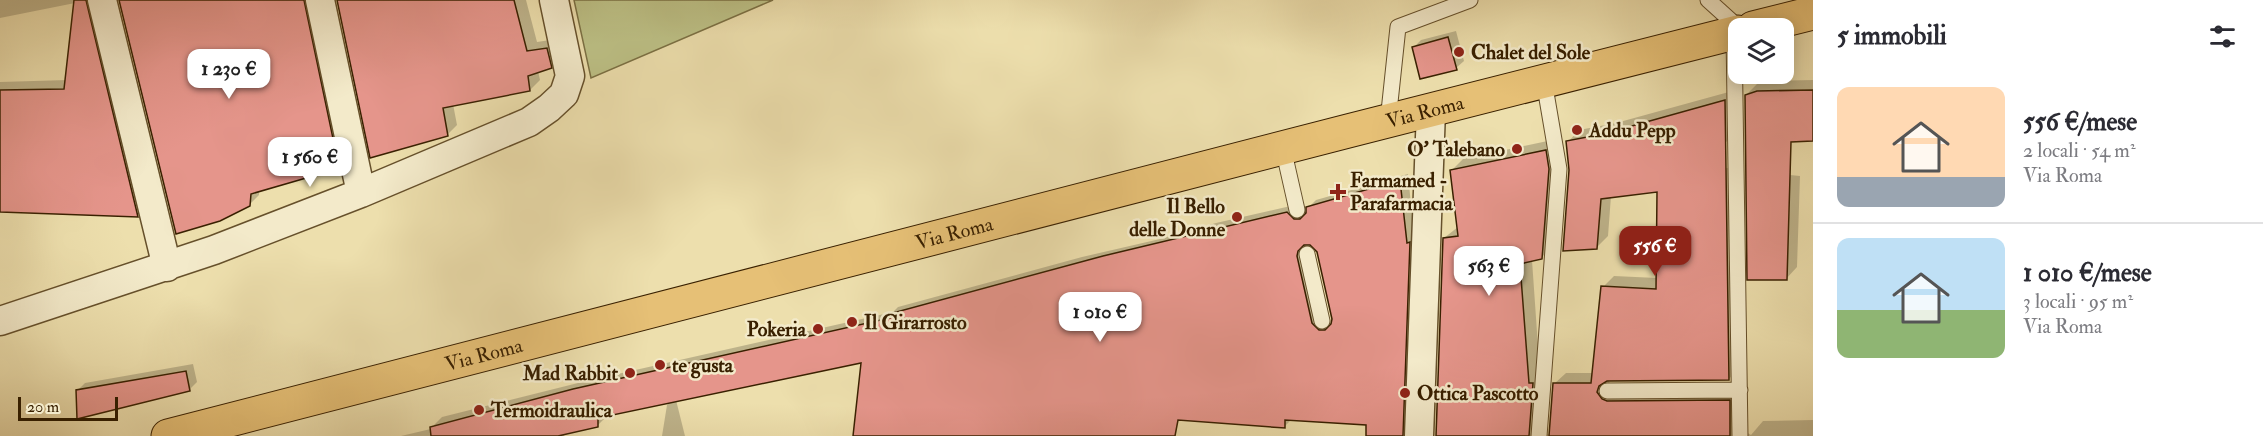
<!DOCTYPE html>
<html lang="it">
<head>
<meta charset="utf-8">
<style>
  :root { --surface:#fff; --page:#f7f7f7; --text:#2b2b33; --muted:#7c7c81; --line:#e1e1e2; --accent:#8f2418 }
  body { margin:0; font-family:"IM FELL Double Pica",serif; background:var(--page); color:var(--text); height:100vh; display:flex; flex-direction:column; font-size:22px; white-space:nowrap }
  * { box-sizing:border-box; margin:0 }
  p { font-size:20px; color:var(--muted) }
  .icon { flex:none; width:33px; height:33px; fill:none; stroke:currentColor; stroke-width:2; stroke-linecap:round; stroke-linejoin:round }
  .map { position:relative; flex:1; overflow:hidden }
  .details { display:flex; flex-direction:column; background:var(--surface); width:450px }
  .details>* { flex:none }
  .fabs { position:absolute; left:1728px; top:18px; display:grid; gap:12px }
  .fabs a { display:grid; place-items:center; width:66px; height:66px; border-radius:12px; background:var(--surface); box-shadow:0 3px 15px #0003; font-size:30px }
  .scale { position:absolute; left:18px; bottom:15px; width:100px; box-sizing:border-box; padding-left:6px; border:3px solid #392000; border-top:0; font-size:16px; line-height:21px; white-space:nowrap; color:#392000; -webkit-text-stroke:4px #f3eaca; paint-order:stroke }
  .price { position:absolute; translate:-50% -51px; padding:0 14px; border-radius:12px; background:#fff; color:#222; font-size:20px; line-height:39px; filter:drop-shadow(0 2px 3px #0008) }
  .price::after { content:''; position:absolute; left:50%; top:36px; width:18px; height:14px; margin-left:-9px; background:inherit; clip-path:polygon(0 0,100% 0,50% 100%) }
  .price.on { background:var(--accent); color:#fff }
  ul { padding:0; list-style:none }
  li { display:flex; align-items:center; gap:18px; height:150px; padding:0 24px }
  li+li { border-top:2px solid var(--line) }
  li span { display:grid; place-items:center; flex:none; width:168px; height:120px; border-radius:12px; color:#555 }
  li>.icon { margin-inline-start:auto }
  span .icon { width:72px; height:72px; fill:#fffc; stroke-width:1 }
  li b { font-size:26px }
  h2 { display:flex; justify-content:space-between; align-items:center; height:72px; padding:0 24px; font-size:26px }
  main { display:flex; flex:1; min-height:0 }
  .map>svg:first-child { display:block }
</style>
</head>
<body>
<main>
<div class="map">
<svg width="1813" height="436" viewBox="0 0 1813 436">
  <rect width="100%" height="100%" fill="#eddfad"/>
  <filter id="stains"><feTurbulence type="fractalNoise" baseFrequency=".00333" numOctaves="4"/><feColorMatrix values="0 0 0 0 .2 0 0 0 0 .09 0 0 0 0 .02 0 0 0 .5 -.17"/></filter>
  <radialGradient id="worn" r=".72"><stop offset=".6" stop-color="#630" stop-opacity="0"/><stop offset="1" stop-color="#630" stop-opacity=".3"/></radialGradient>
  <!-- green -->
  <path fill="#bdc186" stroke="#7b7043" stroke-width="1.5" d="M 574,0 L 773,0 L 591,78 Z"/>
  <!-- shadow -->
  <path fill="#0003" fill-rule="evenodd" d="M 0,0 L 97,0 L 147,206 L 137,216 L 0,210 L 0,82 L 67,80 L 75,3 L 0,18 Z
    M 121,0 L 315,0 L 348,155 L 338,165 L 326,171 L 259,190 L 259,195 L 249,205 Z
    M 338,0 L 526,0 L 537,42 L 557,39 L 561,57 L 551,67 L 538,71 L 540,80 L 530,90 L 453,104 L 457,125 L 447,135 Z
    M 1456,31 L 1464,61 L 1456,68 L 1414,47 L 1421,40 Z
    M 1813,80 L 1813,139 L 1746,95 L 1757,84 L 1769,81 Z
    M 1736,90 L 1737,132 L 1725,143 L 1670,162 L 1737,169 L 1740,367 L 1729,379 L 1608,380 L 1613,388 L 1740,389 L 1743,430 L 1751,435 L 1763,421 L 1813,420 L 1813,436 L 1437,436 L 1444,238 L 1458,227 L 1452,170 L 1463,159 L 1557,139 L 1553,246 L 1541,258 L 1532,260 L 1544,433 L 1550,435 L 1554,384 L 1566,373 L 1594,373 L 1603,287 L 1614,276 L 1657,278 L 1658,182 L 1611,196 L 1608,236 L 1596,248 L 1570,170 L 1568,142 L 1579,130 L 1616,123 Z
    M 1759,172 L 1800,176 L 1797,267 L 1786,279 Z
    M 1408,174 L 1414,236 L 1406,436 L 1367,436 L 1368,423 L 1292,419 L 1284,427 L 1048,409 L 1045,436 L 854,436 L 862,361 L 676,400 L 685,436 L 662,436 L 667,405 L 671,401 L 605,415 L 605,418 L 597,426 L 565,433 L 564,436 L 401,436 L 435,428 L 434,425 L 442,417 L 582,382 L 893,312 L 898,307 L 1082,257 L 1160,239 L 1216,223 L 1295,205 L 1302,212 L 1308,212 L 1308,208 L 1316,200 ZM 1305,243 L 1311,243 L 1318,251 L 1332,323 L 1328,323 Z
    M 193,364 L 197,382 L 189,390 L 77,391 L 85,383 Z"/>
  <!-- building -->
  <path fill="#e5958b" stroke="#392000" stroke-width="1.5" fill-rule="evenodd" d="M 74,0 L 86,0 L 138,217 L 0,212 L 0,90 L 64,89 Z
    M 119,0 L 304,0 L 339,167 L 327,170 L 327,172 L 251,194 L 250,206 L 220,221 L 176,234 Z
    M 337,0 L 514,0 L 527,51 L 547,48 L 552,68 L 528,76 L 530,91 L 443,108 L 448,136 L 370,158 Z
    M 1448,37 L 1457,70 L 1420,79 L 1412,47 Z
    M 1813,90 L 1813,141 L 1791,142 L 1787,280 L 1747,280 L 1745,95 L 1757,91 Z
    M 1725,100 L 1729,380 L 1607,381 L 1599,386 L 1597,392 L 1602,399 L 1607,401 L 1730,400 L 1730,436 L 1549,436 L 1553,383 L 1591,383 L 1601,286 L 1656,289 L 1657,192 L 1601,199 L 1597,249 L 1563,251 L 1569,170 L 1566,141 L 1603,134 Z
    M 1546,150 L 1549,169 L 1542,259 L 1520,264 L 1529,383 L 1533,383 L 1529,436 L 1436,436 L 1443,238 L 1458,236 L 1450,170 Z
    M 1400,180 L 1407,243 L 1410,242 L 1403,436 L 1366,436 L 1366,425 L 1285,420 L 1285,428 L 1178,420 L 1175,436 L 853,436 L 861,363 L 598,418 L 598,427 L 558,436 L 431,436 L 430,427 L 573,389 L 890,318 L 889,314 L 1103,256 L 1287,212 L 1294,219 L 1300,219 L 1306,213 L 1306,207 ZM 1304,245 L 1310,245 L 1317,252 L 1332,319 L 1331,324 L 1325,330 L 1319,330 L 1312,323 L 1297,256 L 1298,251 Z
    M 186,371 L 190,391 L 77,419 L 76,390 Z"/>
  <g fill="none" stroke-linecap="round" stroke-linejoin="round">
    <!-- service casing -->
    <g stroke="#66502b" stroke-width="17">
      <path id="service" d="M 1708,0 L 1739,28
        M 1734,34 L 1740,436
        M 1388,121 L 1398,27 L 1470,0
        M 1283,148 L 1297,210
        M 1307,254 L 1322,321
        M 1607,391 L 1740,390
        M 1539,436 L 1559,169 L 1544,81"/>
    </g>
    <!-- minor casing -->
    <g stroke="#66502b" stroke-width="31">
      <path id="minor" d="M 102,0 L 167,267
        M 320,0 L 361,193
        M 0,321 L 214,250 L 361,193 L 529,122 L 549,108 L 564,94 L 570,76 L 554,0
        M 1419,436 L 1431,110"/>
    </g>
    <!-- primary casing -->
    <g stroke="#392000" stroke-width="35">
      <g id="primary">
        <path d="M 1753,28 L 1813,13"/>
        <path id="s1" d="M 168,436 L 1348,131 L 1738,32"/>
      </g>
    </g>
    <!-- service -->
    <use href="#service" stroke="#f3eaca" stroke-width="15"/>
    <!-- minor -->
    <use href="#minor" stroke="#f3eaca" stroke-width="28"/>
    <!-- primary -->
    <use href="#primary" stroke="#e6c076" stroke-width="33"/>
  </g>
  <!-- markers -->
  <g fill="#8f2418" stroke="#f3eaca" stroke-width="2">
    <circle cx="1459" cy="52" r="6"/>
    <circle cx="1577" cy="130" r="6"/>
    <circle cx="1517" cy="149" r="6"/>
    <path d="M1335 183h6v6h6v6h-6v6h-6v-6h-6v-6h6z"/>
    <circle cx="1237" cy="217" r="6"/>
    <circle cx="852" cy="322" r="6"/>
    <circle cx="818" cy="329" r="6"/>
    <circle cx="660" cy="365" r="6"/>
    <circle cx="630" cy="373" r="6"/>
    <circle cx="1405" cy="393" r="6"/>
    <circle cx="479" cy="410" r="6"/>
  </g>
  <g text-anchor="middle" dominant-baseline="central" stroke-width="5" stroke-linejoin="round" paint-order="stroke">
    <!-- poi labels -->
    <g font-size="20" font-weight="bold" fill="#392000" stroke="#f3eaca" text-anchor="start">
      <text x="1471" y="52">Chalet del Sole</text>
      <text x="1589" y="130">Addu Pepp</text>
      <text x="1505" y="149" text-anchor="end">O' Talebano</text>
      <text x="1350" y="180">Farmamed -<tspan x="1350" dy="23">Parafarmacia</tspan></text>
      <text x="1225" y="206" text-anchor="end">Il Bello<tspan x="1225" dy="23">delle Donne</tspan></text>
      <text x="864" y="322">Il Girarrosto</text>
      <text x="806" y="329" text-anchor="end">Pokeria</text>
      <text x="672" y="365">te gusta</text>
      <text x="618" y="373" text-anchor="end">Mad Rabbit</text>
      <text x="1417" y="393">Ottica Pascotto</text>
      <text x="491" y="410">Termoidraulica</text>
    </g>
    <!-- street labels -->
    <g font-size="20" fill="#392000" stroke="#f3eaca">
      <text stroke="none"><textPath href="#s1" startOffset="1298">Via Roma</textPath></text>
      <text stroke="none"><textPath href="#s1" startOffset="812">Via Roma</textPath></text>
      <text stroke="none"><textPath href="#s1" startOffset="326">Via Roma</textPath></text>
    </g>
  </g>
  <rect width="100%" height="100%" filter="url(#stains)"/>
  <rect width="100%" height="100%" fill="url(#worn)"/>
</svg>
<div class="fabs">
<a><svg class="icon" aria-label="layers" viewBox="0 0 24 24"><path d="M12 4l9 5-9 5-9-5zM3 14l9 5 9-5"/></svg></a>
</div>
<div class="scale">20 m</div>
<b class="price" style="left:229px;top:100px">1 230 €</b>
<b class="price" style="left:310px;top:188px">1 560 €</b>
<b class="price on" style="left:1655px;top:277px">556 €</b>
<b class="price" style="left:1489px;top:297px">563 €</b>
<b class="price" style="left:1100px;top:343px">1 010 €</b>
</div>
<section class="details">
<h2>5 immobili<svg class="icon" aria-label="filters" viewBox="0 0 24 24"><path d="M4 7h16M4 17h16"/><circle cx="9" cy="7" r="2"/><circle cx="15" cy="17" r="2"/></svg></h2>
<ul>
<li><span style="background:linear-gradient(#ffd9b3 75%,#9aa5b1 0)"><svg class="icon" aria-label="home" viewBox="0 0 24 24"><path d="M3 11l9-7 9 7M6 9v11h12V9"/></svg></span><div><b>556 €/mese</b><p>2 locali · 54 m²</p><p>Via Roma</p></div></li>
<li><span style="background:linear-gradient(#bfe0f5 60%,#8fb573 0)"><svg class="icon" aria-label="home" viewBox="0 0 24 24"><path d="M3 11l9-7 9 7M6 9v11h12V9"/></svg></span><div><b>1 010 €/mese</b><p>3 locali · 95 m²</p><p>Via Roma</p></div></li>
</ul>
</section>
</main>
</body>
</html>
